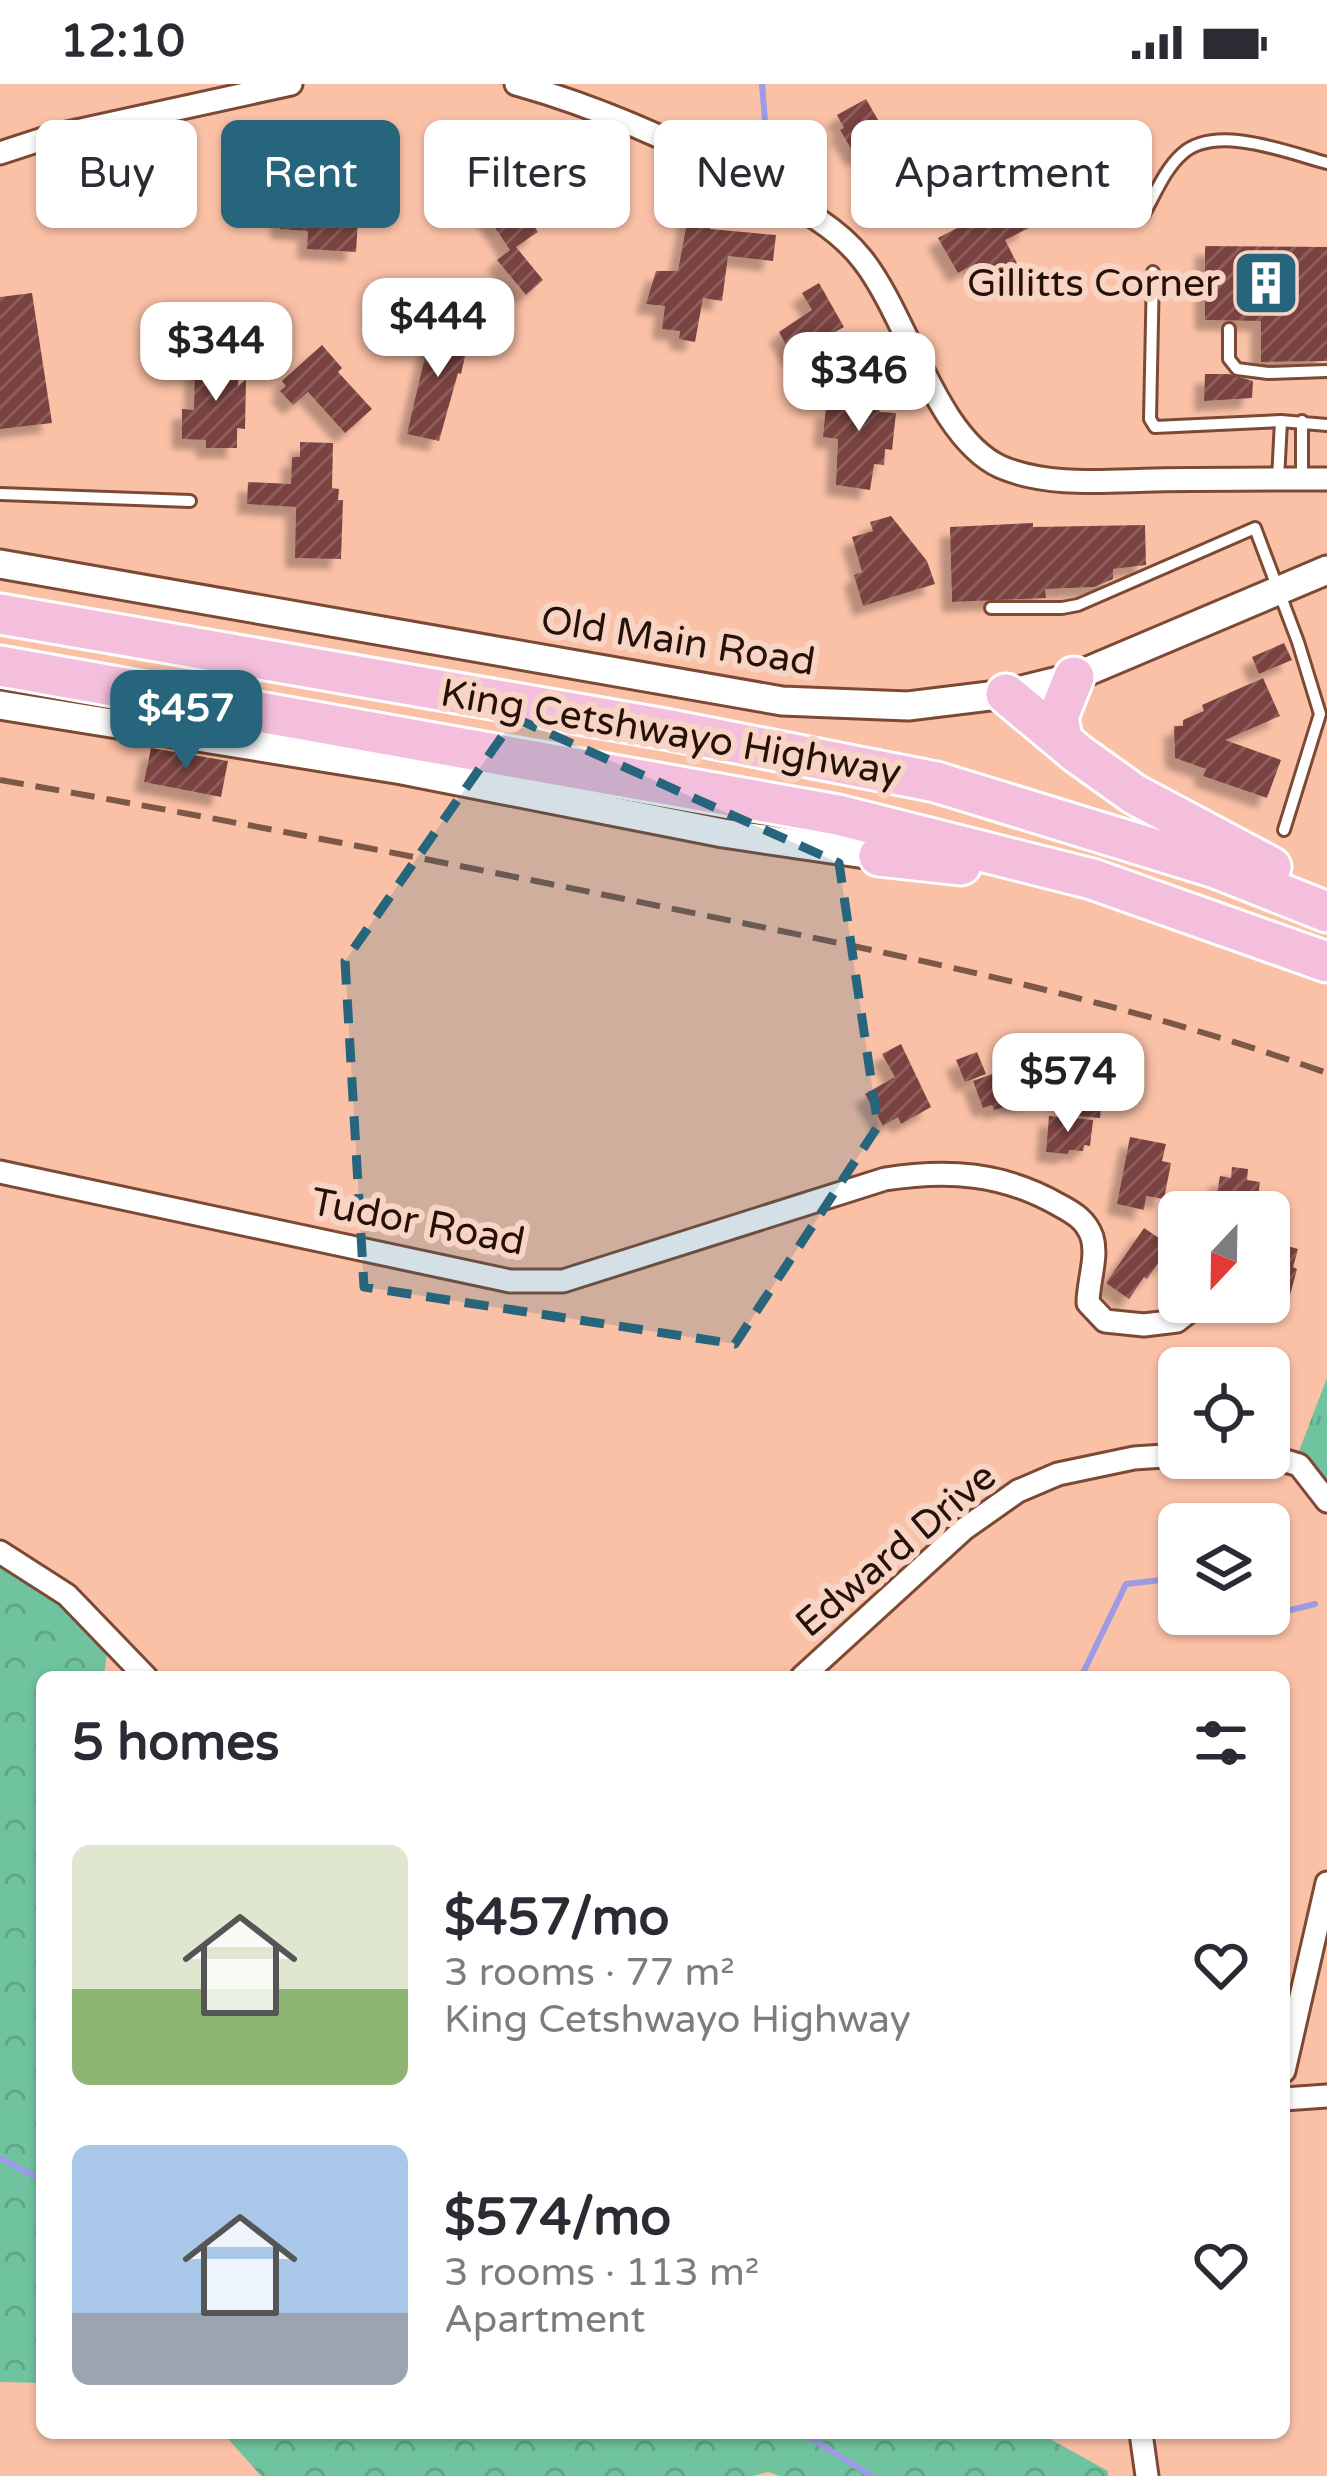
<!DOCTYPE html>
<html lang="en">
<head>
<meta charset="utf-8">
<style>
  :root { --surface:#fff; --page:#f2f2f3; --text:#2b2b33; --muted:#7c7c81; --accent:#26657b }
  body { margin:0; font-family:"Varela Round",sans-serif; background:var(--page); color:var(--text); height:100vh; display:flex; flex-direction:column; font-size:45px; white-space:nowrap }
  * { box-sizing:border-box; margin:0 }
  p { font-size:39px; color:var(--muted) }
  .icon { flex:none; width:66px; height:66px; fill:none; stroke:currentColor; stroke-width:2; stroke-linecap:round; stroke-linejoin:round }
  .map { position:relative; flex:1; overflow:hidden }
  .panel { position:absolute; left:36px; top:1587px; width:1254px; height:768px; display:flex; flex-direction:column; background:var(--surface); border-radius:18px; box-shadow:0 3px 9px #0004 }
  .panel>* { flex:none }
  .banner { position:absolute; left:36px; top:36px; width:1257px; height:108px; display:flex; gap:24px }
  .needle { width:78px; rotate:202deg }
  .controls { position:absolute; left:1158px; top:1107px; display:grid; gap:24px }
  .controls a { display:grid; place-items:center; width:132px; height:132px; border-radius:18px; background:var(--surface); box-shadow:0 3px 9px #0004; font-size:60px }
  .price { position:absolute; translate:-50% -102px; padding:0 27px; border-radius:24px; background:#fff; color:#222; font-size:39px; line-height:78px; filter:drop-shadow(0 3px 6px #0008) }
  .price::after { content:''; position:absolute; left:50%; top:72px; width:36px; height:27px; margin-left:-18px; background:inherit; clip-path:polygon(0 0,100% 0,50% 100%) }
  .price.selected { background:var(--accent); color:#fff }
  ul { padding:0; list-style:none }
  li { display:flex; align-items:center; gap:36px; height:300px; padding:0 36px }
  li span { display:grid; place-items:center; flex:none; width:336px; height:240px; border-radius:18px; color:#555 }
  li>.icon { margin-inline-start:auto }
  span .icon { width:144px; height:144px; fill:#fffc; stroke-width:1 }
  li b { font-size:51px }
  h2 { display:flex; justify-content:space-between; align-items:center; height:144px; padding:0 36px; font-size:51px }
  .tag { padding:0 42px; border-radius:18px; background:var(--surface); box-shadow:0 3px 9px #0004; font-size:42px; line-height:108px }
  .tag.selected { background:var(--accent); color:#fff }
  .status { display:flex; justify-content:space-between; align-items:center; height:84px; padding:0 60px; background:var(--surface); direction:ltr }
  .status svg { height:33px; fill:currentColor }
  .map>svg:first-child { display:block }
</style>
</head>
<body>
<div class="status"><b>12:10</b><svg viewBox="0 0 49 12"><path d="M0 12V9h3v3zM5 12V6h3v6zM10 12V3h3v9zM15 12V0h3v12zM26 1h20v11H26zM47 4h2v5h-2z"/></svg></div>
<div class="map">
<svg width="1327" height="2392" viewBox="0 0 1327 2392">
  <defs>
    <pattern id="grass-tufts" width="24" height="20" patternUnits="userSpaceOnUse" patternTransform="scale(3)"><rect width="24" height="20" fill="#6fc39f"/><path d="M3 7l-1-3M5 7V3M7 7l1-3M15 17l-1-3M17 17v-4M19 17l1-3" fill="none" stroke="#60a687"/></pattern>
    <pattern id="park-crowns" width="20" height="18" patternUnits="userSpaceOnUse" patternTransform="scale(3)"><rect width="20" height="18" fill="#6fc39f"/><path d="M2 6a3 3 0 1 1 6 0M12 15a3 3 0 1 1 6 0" fill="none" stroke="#60a687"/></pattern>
    <pattern id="building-hatch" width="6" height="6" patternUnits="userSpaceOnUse" patternTransform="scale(3)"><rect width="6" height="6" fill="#7a433f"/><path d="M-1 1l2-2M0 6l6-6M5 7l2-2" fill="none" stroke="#8b605c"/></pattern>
    <filter id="shadow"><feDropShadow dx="-10" dy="10" stdDeviation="3" flood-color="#0004"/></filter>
  </defs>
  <rect width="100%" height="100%" fill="#fbc1a7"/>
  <!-- grass -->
  <path fill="url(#grass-tufts)" d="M 1327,1294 L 1327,1399 L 1299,1367 Z"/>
  <!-- park -->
  <path fill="url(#park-crowns)" d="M 0,1475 L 109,1554 L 104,1593 L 42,1593 L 42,2299 L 0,2298 Z
    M 223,2349 L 1039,2349 L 1108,2387 L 1108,2392 L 780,2392 L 768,2388 L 753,2392 L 261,2392 Z"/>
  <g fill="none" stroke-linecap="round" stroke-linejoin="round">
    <!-- stream -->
    <path stroke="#9d9be3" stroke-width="6" d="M 762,0 L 766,49
      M 1224,1530 L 1230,1541 L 1315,1520
      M 1081,1593 L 1126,1500 L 1179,1494
      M 0,2074 L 42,2096
      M 802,2349 L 872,2392"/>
  </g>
  <!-- building -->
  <path fill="url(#building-hatch)" filter="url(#shadow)" d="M 866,15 L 893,62 L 912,52 L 920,67 L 887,90 L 873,64 L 856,73 L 840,46 L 844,44 L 837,31 Z
    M 479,43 L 519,101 L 511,107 L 538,148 L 516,163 L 543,196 L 526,211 L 497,176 L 510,166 L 475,114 L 471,117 L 452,89 L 457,86 L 443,64 Z
    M 1001,91 L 1029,144 L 1005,156 L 1022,189 L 988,206 L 975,180 L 958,189 L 938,154 L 990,127 L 978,103 Z
    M 693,106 L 712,108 L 710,145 L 776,151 L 773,177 L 728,172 L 722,217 L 703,214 L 695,258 L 679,255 L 680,247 L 662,245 L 665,222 L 646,220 L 656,187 L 678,187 Z
    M 322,111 L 345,113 L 345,119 L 359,120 L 356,168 L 307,165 L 308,147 L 280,145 L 282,123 L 307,125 L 308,118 L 321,119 Z
    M 1205,162 L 1327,163 L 1327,277 L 1261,278 L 1261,237 L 1205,236 Z
    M 819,199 L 844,243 L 792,272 L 779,248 L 812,226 L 802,209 Z
    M 32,209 L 52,339 L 0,345 L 0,213 Z
    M 433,238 L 471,245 L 461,290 L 458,289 L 439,357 L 407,350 Z
    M 322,261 L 342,284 L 338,288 L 372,325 L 345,349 L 308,308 L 293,321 L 280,307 L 286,302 L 282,297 Z
    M 209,271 L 234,272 L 234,277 L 239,277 L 238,302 L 246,295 L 245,345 L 237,344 L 237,364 L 206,364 L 206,356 L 182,355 L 182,325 L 194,326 L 195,282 L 201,283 L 201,275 L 209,276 Z
    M 1205,290 L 1229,290 L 1253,297 L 1252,314 L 1204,317 Z
    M 846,296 L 879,300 L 877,323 L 880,328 L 896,329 L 892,366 L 885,365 L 884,381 L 874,380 L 870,406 L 836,401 L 838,355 L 823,353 L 826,323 L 836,324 L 837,316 L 844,317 Z
    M 300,358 L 333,359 L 332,404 L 339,405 L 338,416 L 343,416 L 341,475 L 295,474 L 296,423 L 247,420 L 248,398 L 291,400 L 292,373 L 300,373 Z
    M 891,432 L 927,477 L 935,500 L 863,522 L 854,491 L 862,488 L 852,453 L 873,447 L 870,438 Z
    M 1033,439 L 1033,443 L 1145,441 L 1146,481 L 1113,485 L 1113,495 L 1094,503 L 1045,505 L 1046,514 L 952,518 L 950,443 Z
    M 1284,559 L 1292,576 L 1259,590 L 1252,573 Z
    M 1263,594 L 1280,632 L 1225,656 L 1281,676 L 1267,714 L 1203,692 L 1206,685 L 1175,674 L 1174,642 L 1183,642 L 1183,636 L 1204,627 L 1202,621 Z
    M 151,664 L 228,677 L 221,713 L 144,698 Z
    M 901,960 L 931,1023 L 901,1040 L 898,1033 L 883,1042 L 865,1010 L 895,993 L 882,970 Z
    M 977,968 L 986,990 L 965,998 L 956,976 Z
    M 1019,980 L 1033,1015 L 994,1026 L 992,1021 L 983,1024 L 973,997 Z
    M 1081,1007 L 1102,1009 L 1100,1034 L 1079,1032 Z
    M 1049,1032 L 1093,1036 L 1090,1062 L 1084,1061 L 1083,1067 L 1069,1066 L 1068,1070 L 1046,1068 Z
    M 1130,1053 L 1166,1060 L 1162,1077 L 1171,1079 L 1164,1115 L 1146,1112 L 1144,1126 L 1117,1120 Z
    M 1232,1083 L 1248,1085 L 1247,1096 L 1260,1098 L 1256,1128 L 1214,1128 L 1220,1092 L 1231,1094 Z
    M 1144,1144 L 1174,1164 L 1163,1181 L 1159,1178 L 1147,1195 L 1144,1193 L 1129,1215 L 1106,1199 Z
    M 1269,1157 L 1298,1165 L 1293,1183 L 1297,1185 L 1289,1215 L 1269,1209 Z"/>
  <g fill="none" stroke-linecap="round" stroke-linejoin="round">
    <!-- service casing -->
    <g stroke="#7c4a34" stroke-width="16">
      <path id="service" d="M 1142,133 C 1154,113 1164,86 1182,70 C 1216,39 1289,69 1327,79
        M 1153,188 L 1150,335 L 1155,343 L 1281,337 L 1327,341
        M 1229,245 L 1229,275 L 1237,285 L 1268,289 L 1327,287
        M 1302,394 L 1302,337
        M 1278,395 L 1281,337
        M 0,410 L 190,417
        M 991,524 L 1062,524 L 1078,521 L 1255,444 L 1298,558 L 1320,630 L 1284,746"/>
    </g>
    <!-- minor casing -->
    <g stroke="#7c4a34" stroke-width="27">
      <path id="minor" d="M 516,0 C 602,24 680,59 758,102 C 796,122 835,141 862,175 C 907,231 936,354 1001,383 C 1047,403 1106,397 1154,396 C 1212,395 1269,395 1327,395
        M 0,69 L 49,53 L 291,0
        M 0,1088 L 510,1197 L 563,1197 L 885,1095 C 948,1085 1003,1089 1059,1121 C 1074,1129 1086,1136 1092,1153 C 1098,1173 1088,1198 1088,1219 L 1105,1237 L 1144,1241 L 1177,1237 L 1201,1218
        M 1269,1372 L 1299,1381 L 1327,1417
        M 0,1468 L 67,1511 L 146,1593
        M 802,1593 L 964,1445 L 1018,1407 L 1058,1390 L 1134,1374 L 1179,1371
        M 1284,1987 L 1327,1799
        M 1284,2015 L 1327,2012
        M 1141,2349 L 1147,2392"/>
    </g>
    <!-- tertiary casing -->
    <g stroke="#7c4a34" stroke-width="33">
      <path id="tertiary" d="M 0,480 L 782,617 L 908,622 L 1006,610 L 1074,593 L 1327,486
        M 0,621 L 402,686 L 723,749 L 879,772"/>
    </g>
    <!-- motorway casing -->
    <g stroke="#fff" stroke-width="45">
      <path id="motorway" d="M 0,530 L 665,645 L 936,698 L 1216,784 L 1327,828
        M 0,582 L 838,731 L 1092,795 L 1327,878
        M 1006,610 L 1078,670 L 1134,710 L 1271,783
        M 1062,654 L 1058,633 L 1074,593
        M 879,772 L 961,781"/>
    </g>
    <!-- service -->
    <use href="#service" stroke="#fff" stroke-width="10"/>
    <!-- minor -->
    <use href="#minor" stroke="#fff" stroke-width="21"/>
    <!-- tertiary -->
    <use href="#tertiary" stroke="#fff" stroke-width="27"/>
    <!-- motorway -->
    <use href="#motorway" stroke="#f4bfdc" stroke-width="39"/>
    <!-- rail -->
    <path stroke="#7c5849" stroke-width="6" stroke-dasharray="24 12" stroke-linecap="butt" d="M 0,696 C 235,737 469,783 703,831 C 914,874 1124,917 1327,989"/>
  </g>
  <!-- marked area -->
  <path fill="#26657b" fill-opacity="0.2" stroke="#26657b" stroke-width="9" stroke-dasharray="24 15" stroke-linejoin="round" d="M 515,634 L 839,779 L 878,1042 L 735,1260 L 364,1203 L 345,877 Z"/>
  <!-- icons -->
  <defs>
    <g id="building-square" transform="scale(3.45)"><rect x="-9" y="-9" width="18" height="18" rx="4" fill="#26657b" stroke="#f8d4c4"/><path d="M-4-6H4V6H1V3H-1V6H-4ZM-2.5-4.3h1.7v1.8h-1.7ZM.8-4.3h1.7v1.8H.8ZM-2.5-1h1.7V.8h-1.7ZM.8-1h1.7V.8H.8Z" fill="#fff"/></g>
  </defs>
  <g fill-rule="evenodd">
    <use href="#building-square" x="1266" y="199"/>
  </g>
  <g text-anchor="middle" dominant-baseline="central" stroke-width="12" stroke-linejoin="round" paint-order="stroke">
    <!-- poi labels -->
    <g font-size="39" fill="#261108" stroke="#f8d4c4" text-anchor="end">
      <text x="1220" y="199">Gillitts Corner</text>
    </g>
    <!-- street labels -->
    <g font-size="39" fill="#261108" stroke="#f8d4c4">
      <text transform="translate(678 557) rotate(9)">Old Main Road</text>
      <text transform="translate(671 649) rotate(10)">King Cetshwayo Highway</text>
      <text transform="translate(418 1138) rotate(11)">Tudor Road</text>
      <text transform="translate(896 1466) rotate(-40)">Edward Drive</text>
    </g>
  </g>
</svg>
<div class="controls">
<a><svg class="needle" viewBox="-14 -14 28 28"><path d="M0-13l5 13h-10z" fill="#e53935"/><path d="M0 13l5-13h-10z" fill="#7c7c81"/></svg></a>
<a><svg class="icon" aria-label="locate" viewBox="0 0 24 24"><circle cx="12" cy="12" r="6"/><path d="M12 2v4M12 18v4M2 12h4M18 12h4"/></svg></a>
<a><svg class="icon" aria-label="layers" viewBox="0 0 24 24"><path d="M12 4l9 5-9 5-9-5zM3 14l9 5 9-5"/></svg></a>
</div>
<b class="price" style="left:438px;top:296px">$444</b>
<b class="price" style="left:216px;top:320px">$344</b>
<b class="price" style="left:859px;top:350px">$346</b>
<b class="price selected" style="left:186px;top:688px">$457</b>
<b class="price" style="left:1068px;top:1051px">$574</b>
<div class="banner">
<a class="tag">Buy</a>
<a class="tag selected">Rent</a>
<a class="tag">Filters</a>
<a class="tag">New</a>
<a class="tag">Apartment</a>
</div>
<section class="panel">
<h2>5 homes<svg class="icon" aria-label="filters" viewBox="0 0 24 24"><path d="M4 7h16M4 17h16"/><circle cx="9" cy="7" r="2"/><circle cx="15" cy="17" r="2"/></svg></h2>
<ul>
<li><span style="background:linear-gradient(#dfe7d0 60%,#8fb573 0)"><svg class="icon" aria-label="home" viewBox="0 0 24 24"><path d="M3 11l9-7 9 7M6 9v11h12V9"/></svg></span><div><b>$457/mo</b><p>3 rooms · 77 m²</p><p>King Cetshwayo Highway</p></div><svg class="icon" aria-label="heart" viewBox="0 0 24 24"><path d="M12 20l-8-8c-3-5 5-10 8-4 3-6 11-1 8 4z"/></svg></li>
<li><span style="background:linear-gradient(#a9c7e8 70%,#9aa5b1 0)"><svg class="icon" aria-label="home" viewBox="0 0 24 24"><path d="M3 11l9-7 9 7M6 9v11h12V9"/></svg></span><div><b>$574/mo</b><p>3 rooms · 113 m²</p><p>Apartment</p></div><svg class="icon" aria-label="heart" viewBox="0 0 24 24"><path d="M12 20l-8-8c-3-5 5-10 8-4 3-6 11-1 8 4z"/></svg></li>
</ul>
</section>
</div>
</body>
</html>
